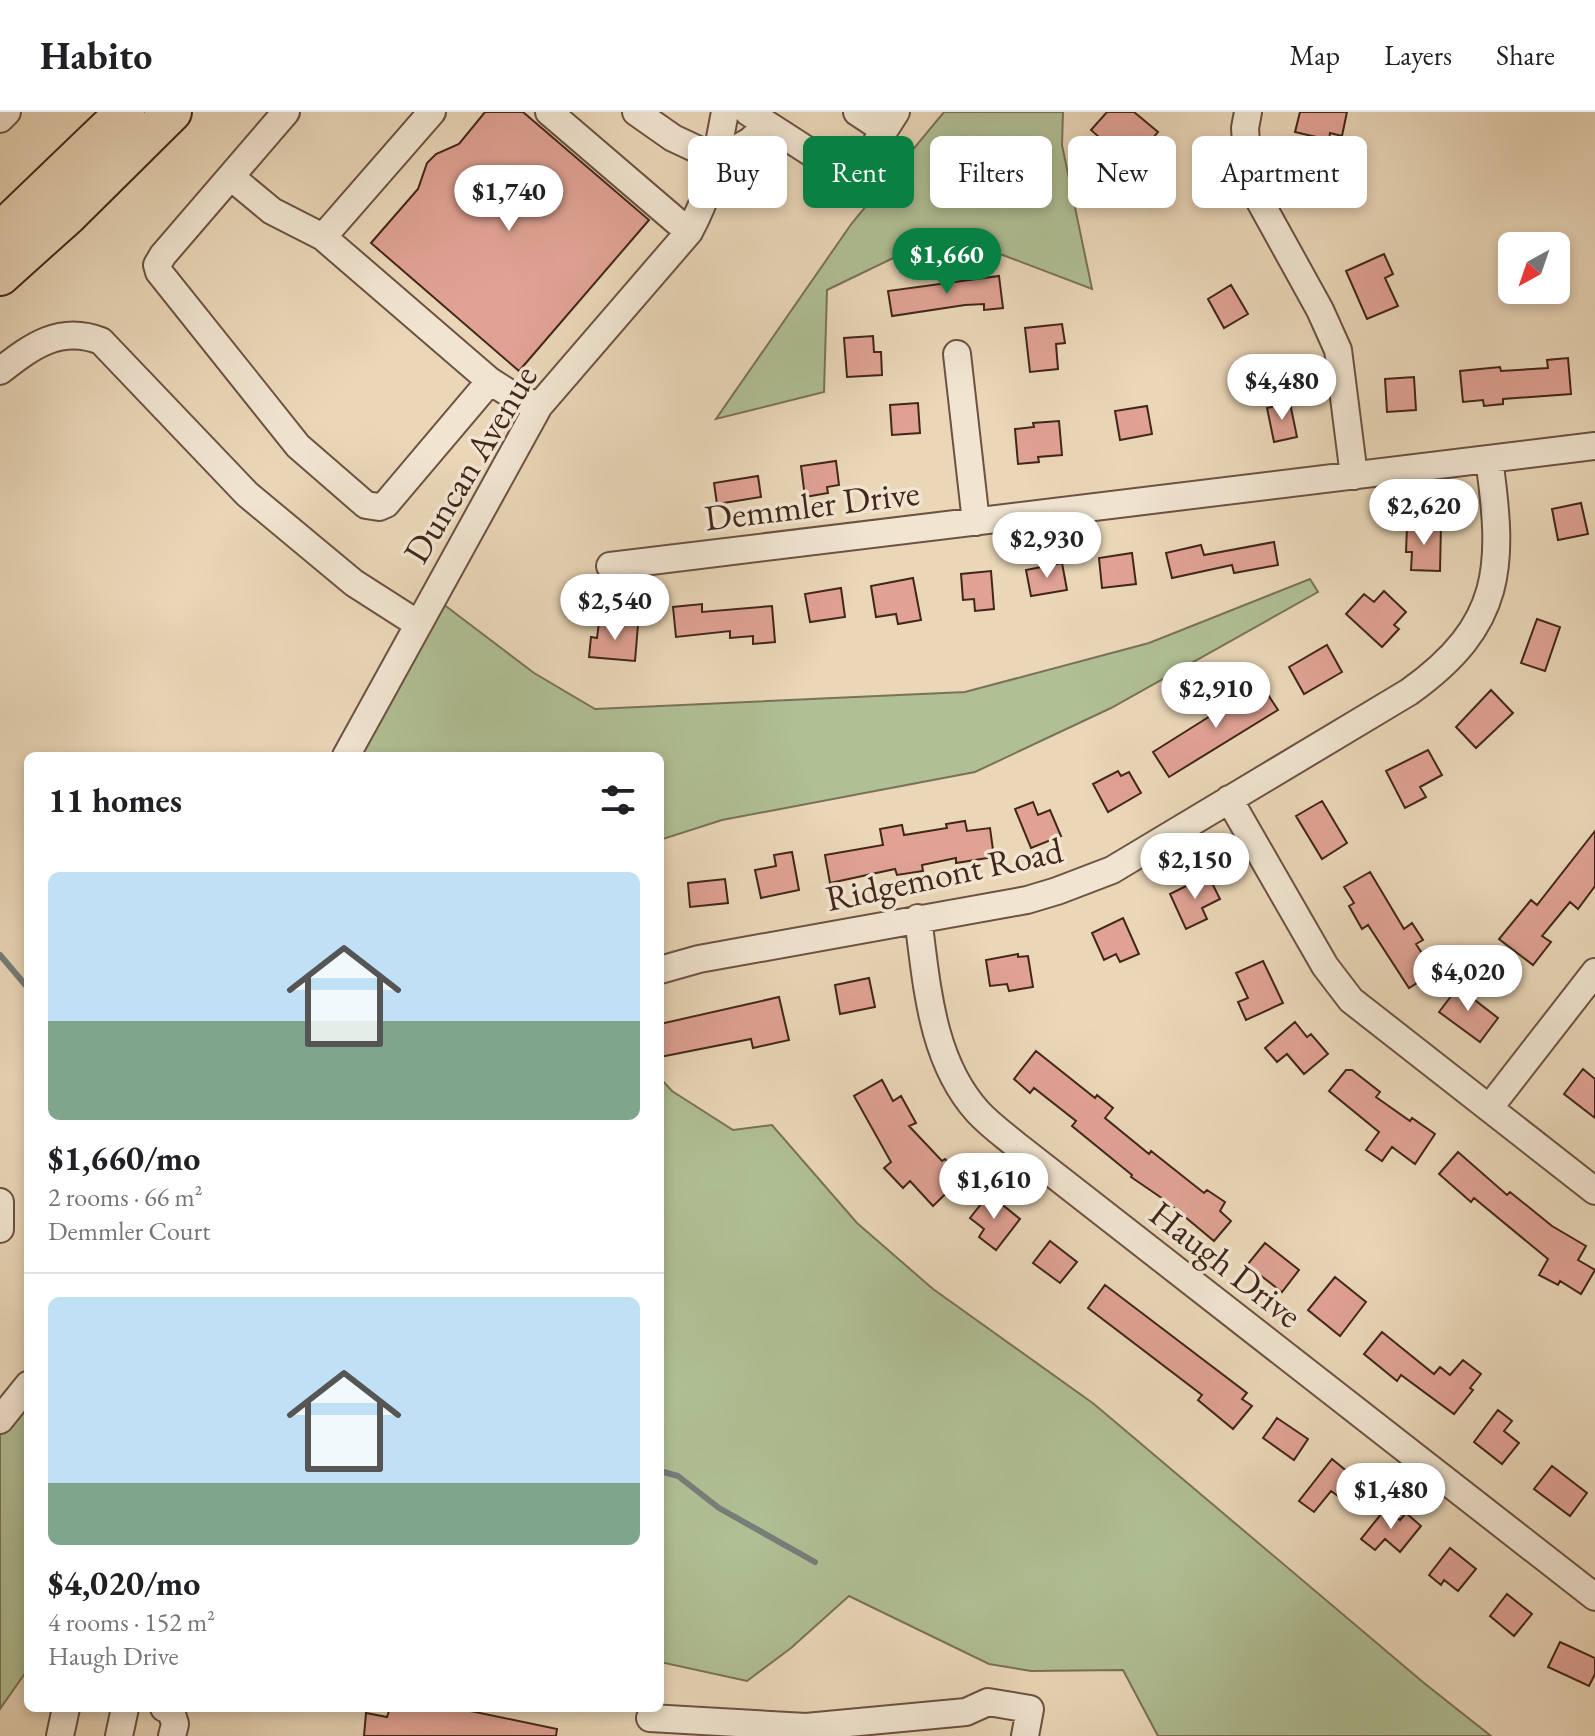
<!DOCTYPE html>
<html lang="en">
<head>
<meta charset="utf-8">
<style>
  :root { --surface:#fff; --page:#f6f6f6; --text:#202124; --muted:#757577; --line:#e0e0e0; --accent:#0b8043 }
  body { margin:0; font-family:"EB Garamond",serif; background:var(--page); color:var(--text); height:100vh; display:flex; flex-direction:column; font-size:30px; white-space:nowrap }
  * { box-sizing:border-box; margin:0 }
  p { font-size:26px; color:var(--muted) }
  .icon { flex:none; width:44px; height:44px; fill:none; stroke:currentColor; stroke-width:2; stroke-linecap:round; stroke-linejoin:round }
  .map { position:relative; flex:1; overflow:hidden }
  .details { position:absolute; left:24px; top:640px; width:640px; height:960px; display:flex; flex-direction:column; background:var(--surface); border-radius:12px; box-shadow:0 4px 12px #0003 }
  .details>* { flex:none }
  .top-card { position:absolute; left:688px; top:24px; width:760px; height:72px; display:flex; gap:16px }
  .needle { width:52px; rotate:220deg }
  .fabs { position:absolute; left:1498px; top:120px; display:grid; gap:16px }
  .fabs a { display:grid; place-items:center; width:72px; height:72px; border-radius:12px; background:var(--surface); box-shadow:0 4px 12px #0003; font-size:40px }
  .price { position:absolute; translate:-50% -68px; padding:0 18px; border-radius:28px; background:#fff; color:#222; font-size:26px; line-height:52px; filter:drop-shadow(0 2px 4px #0008) }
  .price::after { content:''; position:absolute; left:50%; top:48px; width:24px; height:18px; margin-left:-12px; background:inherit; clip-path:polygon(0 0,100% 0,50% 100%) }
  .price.current { background:var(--accent); color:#fff }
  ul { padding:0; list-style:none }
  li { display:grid; align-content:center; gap:16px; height:424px; padding:0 24px }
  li+li { border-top:2px solid var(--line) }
  li span { display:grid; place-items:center; height:248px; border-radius:12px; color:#555 }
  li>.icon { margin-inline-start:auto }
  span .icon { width:144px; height:144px; fill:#fffc; stroke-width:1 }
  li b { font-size:34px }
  h2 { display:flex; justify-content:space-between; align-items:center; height:96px; padding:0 24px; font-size:34px }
  .tag { padding:0 28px; border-radius:12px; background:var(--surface); box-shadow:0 4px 12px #0003; font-size:28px; line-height:72px }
  .tag.current { background:var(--accent); color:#fff }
  header { display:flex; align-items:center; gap:48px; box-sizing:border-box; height:112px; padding:0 40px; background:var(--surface); border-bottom:2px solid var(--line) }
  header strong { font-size:38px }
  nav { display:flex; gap:44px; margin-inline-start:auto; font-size:28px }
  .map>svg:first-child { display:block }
</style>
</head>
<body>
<header>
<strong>Habito</strong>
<nav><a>Map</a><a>Layers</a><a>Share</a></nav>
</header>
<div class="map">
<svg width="1595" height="1624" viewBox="0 0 1595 1624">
  <rect width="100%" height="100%" fill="#ead7b8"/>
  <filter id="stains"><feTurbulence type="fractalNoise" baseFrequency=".0025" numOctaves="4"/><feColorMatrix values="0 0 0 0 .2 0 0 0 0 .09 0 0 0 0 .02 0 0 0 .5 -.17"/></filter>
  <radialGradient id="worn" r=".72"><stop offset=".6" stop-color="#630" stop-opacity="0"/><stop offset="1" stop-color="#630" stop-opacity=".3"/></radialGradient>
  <!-- green -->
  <path fill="#b0bf94" stroke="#797257" stroke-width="2" d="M 944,0 L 1063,0 L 1062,33 L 1092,177 L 945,121 L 827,178 L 824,280 L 716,307 L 852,111 Z
    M 1310,467 L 1318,480 L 1111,596 L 975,660 L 722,708 L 660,728 L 660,644 L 361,644 L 443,492 L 534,561 L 595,597 L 965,580 L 1149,531 Z
    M 660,966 L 672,979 L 733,1018 L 772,1013 L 857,1111 L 933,1177 L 1094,1292 L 1424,1571 L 1491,1624 L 1158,1624 L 1123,1558 L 1031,1559 L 989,1552 L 849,1484 L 791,1536 L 747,1569 L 660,1550 Z
    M 28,1291 L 28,1557 L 0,1597 L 0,1323 Z"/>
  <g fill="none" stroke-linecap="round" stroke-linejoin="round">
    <!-- stream -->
    <path stroke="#777d79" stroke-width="6" d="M 0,843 L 28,876
      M 660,1359 L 678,1364 L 719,1396 L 815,1450"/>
  </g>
  <!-- building -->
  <path fill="#e0a294" stroke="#42261a" stroke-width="2" d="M 485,0 L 523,0 L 649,108 L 519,259 L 371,131 L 418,77 L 427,51 L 436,42 L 459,32 Z
    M 1107,0 L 1134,0 L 1158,20 L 1144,37 L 1138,32 L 1118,56 L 1091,34 L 1099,25 L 1091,18 Z
    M 1300,0 L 1347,0 L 1342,24 L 1330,21 L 1329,28 L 1295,20 Z
    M 1001,44 L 1020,50 L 1016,64 L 997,58 Z
    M 1384,142 L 1393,162 L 1385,166 L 1398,194 L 1367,207 L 1346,159 Z
    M 999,164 L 1003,196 L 984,198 L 984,192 L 965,193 L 892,204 L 888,179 Z
    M 1231,173 L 1248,202 L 1224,216 L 1208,187 Z
    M 1062,212 L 1065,231 L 1056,232 L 1058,257 L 1030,260 L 1025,216 Z
    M 873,224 L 874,240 L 881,240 L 882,263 L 847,265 L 844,226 Z
    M 1568,246 L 1571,282 L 1503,287 L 1503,292 L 1484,294 L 1483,288 L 1463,290 L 1460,259 L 1500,255 L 1501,259 L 1548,256 L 1547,248 Z
    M 1414,265 L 1416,298 L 1387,300 L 1385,267 Z
    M 918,291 L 920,321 L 892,323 L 890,293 Z
    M 1290,291 L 1297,325 L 1274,330 L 1267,296 Z
    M 1147,294 L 1152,322 L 1120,328 L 1115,299 Z
    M 1059,309 L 1062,343 L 1038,345 L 1039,350 L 1018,352 L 1015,317 L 1034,315 L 1033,311 Z
    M 836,349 L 839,373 L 827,375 L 828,381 L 805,385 L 801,354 Z
    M 758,364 L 761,385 L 717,392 L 714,371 Z
    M 1581,391 L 1588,422 L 1558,428 L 1552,397 Z
    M 1411,413 L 1441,413 L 1440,459 L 1411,458 L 1412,440 L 1406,440 L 1407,414 Z
    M 1274,430 L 1278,453 L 1234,461 L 1232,453 L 1172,466 L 1166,441 L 1201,433 L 1204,443 Z
    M 1132,441 L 1136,472 L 1102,476 L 1099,446 Z
    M 1062,451 L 1067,478 L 1031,484 L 1026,458 Z
    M 991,459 L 994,497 L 975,499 L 974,487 L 963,488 L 961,462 Z
    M 913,466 L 921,508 L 898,512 L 896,502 L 876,505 L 871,474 Z
    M 841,476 L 845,505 L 810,510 L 805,482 Z
    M 1384,479 L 1406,500 L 1394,513 L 1399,517 L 1382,535 L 1346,502 L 1364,482 L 1374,490 Z
    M 702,492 L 702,500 L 772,494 L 775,530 L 753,532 L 753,524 L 730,526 L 730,519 L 676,525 L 673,495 Z
    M 1537,507 L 1560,515 L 1545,559 L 1521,551 Z
    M 599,510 L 638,513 L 635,549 L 589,545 L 591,525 L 597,526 Z
    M 1327,533 L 1342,560 L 1304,582 L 1289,555 Z
    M 1261,572 L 1278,598 L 1169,665 L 1153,640 Z
    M 1491,578 L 1513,601 L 1476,636 L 1456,615 Z
    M 1428,638 L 1442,663 L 1420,675 L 1426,685 L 1405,696 L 1386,659 Z
    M 1118,659 L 1121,664 L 1129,660 L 1141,681 L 1108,700 L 1093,672 Z
    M 1322,689 L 1347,731 L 1322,747 L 1296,704 Z
    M 1033,690 L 1038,703 L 1050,698 L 1061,724 L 1031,736 L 1015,697 Z
    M 965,709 L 967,719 L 990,716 L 994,745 L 956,751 L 956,746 L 922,753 L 923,759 L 897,763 L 895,757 L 830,771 L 825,743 L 883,733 L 880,717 L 902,713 L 904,723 L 947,716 L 946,712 Z
    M 1595,719 L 1595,774 L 1578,797 L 1570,790 L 1542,824 L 1551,830 L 1533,853 L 1499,827 L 1531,788 L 1537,793 Z
    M 792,740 L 799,778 L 761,786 L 755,758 L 776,754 L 774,743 Z
    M 1370,760 L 1404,817 L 1412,811 L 1423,828 L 1416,832 L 1434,860 L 1409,876 L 1368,813 L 1362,817 L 1349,794 L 1354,791 L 1344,775 Z
    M 1208,763 L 1220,787 L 1202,796 L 1207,807 L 1186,817 L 1170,782 Z
    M 725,767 L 728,791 L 690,795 L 688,771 Z
    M 1123,806 L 1139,842 L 1120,850 L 1116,842 L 1104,848 L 1092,821 Z
    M 1018,842 L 1018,845 L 1028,844 L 1033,875 L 1009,879 L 1007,872 L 990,874 L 986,848 Z
    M 1263,849 L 1283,891 L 1246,908 L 1238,890 L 1248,886 L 1236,861 Z
    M 869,866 L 875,895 L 840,902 L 835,873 Z
    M 1462,870 L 1475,880 L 1471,885 L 1498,906 L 1480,930 L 1439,900 Z
    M 779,885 L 789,928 L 753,936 L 751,927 L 660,945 L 660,912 Z
    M 1295,910 L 1307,925 L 1311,922 L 1328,942 L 1304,962 L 1287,942 L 1277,950 L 1265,936 Z
    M 1036,939 L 1095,986 L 1097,983 L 1113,996 L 1105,1006 L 1149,1042 L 1151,1039 L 1204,1081 L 1207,1078 L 1225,1090 L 1220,1099 L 1231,1109 L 1214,1129 L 1166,1089 L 1131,1065 L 1132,1063 L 1072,1014 L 1076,1009 L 1034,976 L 1030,981 L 1014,967 Z
    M 1583,957 L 1595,967 L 1595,1006 L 1564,982 Z
    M 1346,958 L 1352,958 L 1380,980 L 1376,985 L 1410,1009 L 1412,1006 L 1435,1022 L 1415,1052 L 1392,1035 L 1382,1049 L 1366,1038 L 1379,1020 L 1329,979 Z
    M 882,968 L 893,989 L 901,984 L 916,1011 L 909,1014 L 942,1049 L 945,1047 L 963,1065 L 933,1094 L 910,1069 L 903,1076 L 884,1056 L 891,1050 L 854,984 Z
    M 1458,1040 L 1507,1083 L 1510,1080 L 1552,1114 L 1586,1134 L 1578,1148 L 1595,1158 L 1581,1182 L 1560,1169 L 1558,1173 L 1539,1163 L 1548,1147 L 1474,1086 L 1471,1090 L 1439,1062 Z
    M 989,1082 L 1020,1107 L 996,1138 L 979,1125 L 984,1117 L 970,1106 Z
    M 1050,1129 L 1077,1150 L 1060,1171 L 1033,1151 Z
    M 1265,1131 L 1299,1158 L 1282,1180 L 1247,1153 Z
    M 1335,1165 L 1366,1190 L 1340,1224 L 1308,1198 Z
    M 1105,1173 L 1247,1281 L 1242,1287 L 1252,1294 L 1233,1317 L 1198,1288 L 1202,1283 L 1088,1196 Z
    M 1382,1220 L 1434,1262 L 1440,1255 L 1450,1263 L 1463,1248 L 1481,1262 L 1470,1276 L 1473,1278 L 1454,1302 L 1401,1263 L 1397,1269 L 1364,1242 Z
    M 1498,1298 L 1512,1309 L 1504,1319 L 1519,1331 L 1502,1352 L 1474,1330 Z
    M 1277,1306 L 1308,1327 L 1294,1348 L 1263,1326 Z
    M 1332,1347 L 1360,1370 L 1345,1389 L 1331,1379 L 1314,1400 L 1299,1389 Z
    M 1552,1354 L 1587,1381 L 1570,1404 L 1534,1377 Z
    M 1386,1396 L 1400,1408 L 1406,1401 L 1421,1414 L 1400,1440 L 1385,1427 L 1375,1438 L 1361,1427 Z
    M 1450,1436 L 1476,1457 L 1458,1479 L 1444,1468 L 1441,1473 L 1429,1463 Z
    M 1507,1482 L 1532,1502 L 1514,1524 L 1490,1504 Z
    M 1560,1530 L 1595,1546 L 1595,1562 L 1589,1574 L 1548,1555 Z
    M 390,1596 L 456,1596 L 557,1617 L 556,1624 L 364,1624 L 366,1601 L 387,1605 Z"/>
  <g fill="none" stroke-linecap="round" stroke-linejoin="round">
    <!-- minor casing -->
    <g stroke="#6c5242" stroke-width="30">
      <path id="minor" d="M 286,0 L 163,143 L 157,153 L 159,160 L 298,334 L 366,393 L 379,395 L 386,392 L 490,269
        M 549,0 L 689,120
        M 636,0 L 673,26 L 718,47
        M 748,0 L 827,51 L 848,53 L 869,42 L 896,0
        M 857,0 L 884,18
        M 1248,0 L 1245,16 L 1248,61 L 1257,84 L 1320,198 L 1338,238 L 1354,364
        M 0,7 L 7,0
        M 718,47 L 750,29 L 768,13
        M 231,65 L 272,99 L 323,125 L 490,269 L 515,285 L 539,294
        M 323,125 L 432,0
        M 957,242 L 976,410
        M 0,259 C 32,234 60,213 101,229 L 247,382 L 354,471 L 418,512
        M 610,454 L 1595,334
        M 346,644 L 539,294 L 689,120 C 712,78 716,46 725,0
        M 1229,687 L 1325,854 L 1351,888 L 1595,1079
        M 918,806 C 927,873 931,948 978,1000 C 990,1013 1004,1023 1016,1033 L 1595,1485
        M 660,858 L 699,847 L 1027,788 L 1057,779 L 1112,758 L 1409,580 C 1504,512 1504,454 1489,347
        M 1490,995 L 1595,860
        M 0,1090 L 0,1117
        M 0,1308 L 28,1273
        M 164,1596 L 171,1599 L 175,1612 L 172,1624
        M 650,1606 L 806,1615 L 966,1600 L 988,1590 L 1030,1597 L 1025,1624
        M 60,1624 L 66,1596
        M 119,1624 L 125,1596"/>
    </g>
    <!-- highway casing -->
    <g stroke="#42261a" stroke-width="42">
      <path id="highway" d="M 0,120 L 125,0
        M 0,164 L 68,103 L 172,0"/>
    </g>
    <!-- minor -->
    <use href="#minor" stroke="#f1e5d1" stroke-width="26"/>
    <!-- highway -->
    <use href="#highway" stroke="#ead7b8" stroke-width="38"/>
  </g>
  <g text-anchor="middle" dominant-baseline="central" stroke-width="7" stroke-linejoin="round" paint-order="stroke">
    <!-- street labels -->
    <g font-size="36" fill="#42261a" stroke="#f1e5d1">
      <text transform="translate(470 352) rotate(-59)">Duncan Avenue</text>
      <text transform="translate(812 393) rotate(-7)">Demmler Drive</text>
      <text transform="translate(944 762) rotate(-12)">Ridgemont Road</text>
      <text transform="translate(1226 1152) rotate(38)">Haugh Drive</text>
    </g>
  </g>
  <rect width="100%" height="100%" filter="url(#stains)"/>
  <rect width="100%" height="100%" fill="url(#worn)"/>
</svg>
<div class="fabs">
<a><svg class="needle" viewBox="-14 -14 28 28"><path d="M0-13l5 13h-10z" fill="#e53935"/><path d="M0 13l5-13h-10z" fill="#757577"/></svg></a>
</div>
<b class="price" style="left:509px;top:121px">$1,740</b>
<b class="price current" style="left:947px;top:184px">$1,660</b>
<b class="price" style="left:1282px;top:310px">$4,480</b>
<b class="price" style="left:1424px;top:435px">$2,620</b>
<b class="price" style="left:1047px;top:468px">$2,930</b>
<b class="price" style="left:615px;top:530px">$2,540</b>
<b class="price" style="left:1216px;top:618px">$2,910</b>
<b class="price" style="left:1195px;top:789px">$2,150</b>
<b class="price" style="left:1468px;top:901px">$4,020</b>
<b class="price" style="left:994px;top:1109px">$1,610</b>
<b class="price" style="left:1391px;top:1419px">$1,480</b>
<div class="top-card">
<a class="tag">Buy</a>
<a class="tag current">Rent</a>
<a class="tag">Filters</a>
<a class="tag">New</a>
<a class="tag">Apartment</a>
</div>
<section class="details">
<h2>11 homes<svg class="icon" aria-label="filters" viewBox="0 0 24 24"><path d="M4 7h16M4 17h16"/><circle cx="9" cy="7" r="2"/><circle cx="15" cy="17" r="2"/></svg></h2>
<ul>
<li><span style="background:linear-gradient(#bfe0f5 60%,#7fa58c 0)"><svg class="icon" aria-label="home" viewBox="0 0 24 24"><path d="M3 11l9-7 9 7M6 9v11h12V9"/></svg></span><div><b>$1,660/mo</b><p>2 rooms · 66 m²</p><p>Demmler Court</p></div></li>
<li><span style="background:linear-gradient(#bfe0f5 75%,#7fa58c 0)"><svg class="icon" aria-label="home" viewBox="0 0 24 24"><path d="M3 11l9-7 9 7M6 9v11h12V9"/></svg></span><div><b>$4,020/mo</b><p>4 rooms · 152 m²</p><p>Haugh Drive</p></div></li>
</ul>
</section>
</div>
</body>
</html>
